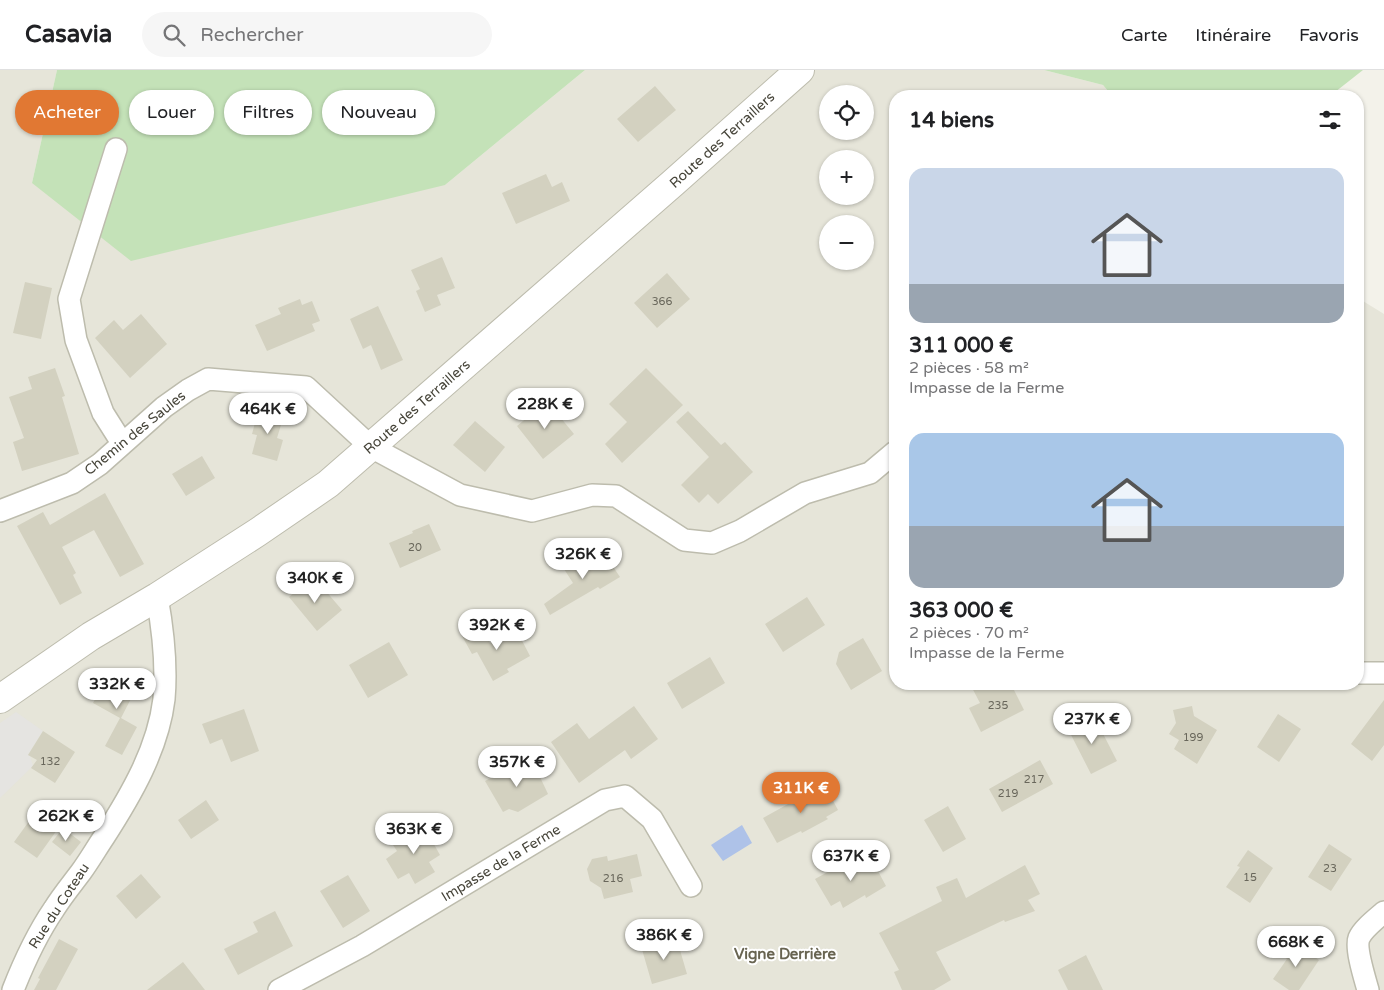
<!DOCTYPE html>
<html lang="fr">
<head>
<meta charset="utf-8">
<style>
  :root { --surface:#fff; --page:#f6f6f6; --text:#202124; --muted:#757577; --line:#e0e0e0; --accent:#e17833 }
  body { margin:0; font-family:"Varela Round",sans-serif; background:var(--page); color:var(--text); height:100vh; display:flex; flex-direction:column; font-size:19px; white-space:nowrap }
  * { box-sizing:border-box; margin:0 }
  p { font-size:16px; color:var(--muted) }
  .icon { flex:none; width:28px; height:28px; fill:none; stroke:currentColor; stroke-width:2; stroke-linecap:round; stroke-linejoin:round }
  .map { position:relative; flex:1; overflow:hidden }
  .drawer { position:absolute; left:889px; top:20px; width:475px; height:600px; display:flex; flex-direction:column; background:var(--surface); border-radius:20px; box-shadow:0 1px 4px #0004 }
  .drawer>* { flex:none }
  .banner { position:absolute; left:15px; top:20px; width:475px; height:45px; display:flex; gap:10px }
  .fabs { position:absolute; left:819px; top:15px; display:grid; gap:10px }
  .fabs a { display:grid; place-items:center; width:55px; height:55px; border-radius:50%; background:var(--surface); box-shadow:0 1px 4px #0004; font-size:25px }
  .price { position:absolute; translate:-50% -42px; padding:0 11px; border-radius:18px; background:#fff; color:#222; font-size:16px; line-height:32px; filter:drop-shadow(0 1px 2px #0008) }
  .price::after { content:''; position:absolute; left:50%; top:30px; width:15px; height:11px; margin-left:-8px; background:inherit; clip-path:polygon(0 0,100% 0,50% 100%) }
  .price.selected { background:var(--accent); color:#fff }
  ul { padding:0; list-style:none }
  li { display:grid; align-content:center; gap:10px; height:265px; padding:0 20px }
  li span { display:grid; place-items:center; height:155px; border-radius:15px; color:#555 }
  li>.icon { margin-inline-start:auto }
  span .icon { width:90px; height:90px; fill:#fffc; stroke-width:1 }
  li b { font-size:21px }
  h2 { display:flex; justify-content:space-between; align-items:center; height:60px; padding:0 20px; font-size:21px }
  .chip { padding:0 18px; border-radius:22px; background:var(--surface); box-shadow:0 1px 4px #0004; font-size:18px; line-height:45px }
  .chip.selected { background:var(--accent); color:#fff }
  header { display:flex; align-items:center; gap:30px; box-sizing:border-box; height:70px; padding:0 25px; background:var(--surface); border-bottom:1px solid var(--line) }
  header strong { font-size:24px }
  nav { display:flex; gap:28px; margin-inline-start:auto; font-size:18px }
  .search { width:350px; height:45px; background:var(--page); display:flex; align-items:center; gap:12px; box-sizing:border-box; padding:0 18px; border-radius:28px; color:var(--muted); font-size:19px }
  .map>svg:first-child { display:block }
</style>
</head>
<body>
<header>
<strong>Casavia</strong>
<div class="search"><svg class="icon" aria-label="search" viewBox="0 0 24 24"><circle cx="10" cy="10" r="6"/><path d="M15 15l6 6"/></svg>Rechercher</div>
<nav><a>Carte</a><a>Itinéraire</a><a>Favoris</a></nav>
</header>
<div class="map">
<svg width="1384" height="920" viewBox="0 0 1384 920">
  <rect width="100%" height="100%" fill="#f3f2ea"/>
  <!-- residential -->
  <path fill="#e6e5d9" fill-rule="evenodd" d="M 0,0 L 57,0 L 32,113 L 445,115 L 585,0 L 1044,0 L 1103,15 L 1112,26 L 895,26 L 895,614 L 1358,614 L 1358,228 L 1384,244 L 1384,920 L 0,920 ZM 828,24 L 865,24 L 865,61 L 828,61 ZM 828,89 L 865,89 L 865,126 L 828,126 ZM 828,154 L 865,154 L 865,191 L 828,191 Z"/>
  <!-- green -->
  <path fill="#c4e2b8" d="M 57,0 L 585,0 L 445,115 L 131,191 L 32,113 Z
    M 1044,0 L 1363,0 L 1330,26 L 1112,26 L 1103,15 Z"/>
  <!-- parking -->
  <path fill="#e5e4e1" d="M 16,642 L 43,661 L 28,685 L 30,686 L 33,696 L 0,728 L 0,653 Z"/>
  <!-- water -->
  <path fill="#aec2e8" d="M 742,755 L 752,773 L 723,791 L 711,775 Z"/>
  <!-- building -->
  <path fill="#d3d1c0" d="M 655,16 L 676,40 L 638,72 L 617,49 Z
    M 546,104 L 552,117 L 562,112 L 570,131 L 516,154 L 502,123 Z
    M 442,187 L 455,218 L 437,225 L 441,235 L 425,242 L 416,221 L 420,219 L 411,200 Z
    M 667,203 L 690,229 L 657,258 L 634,233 Z
    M 25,212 L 52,218 L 41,269 L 13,263 Z
    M 300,229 L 302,235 L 312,231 L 320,251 L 312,254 L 315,261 L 267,281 L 255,255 L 281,244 L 278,238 Z
    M 378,236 L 403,290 L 381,300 L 371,275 L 363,279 L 350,249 Z
    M 141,244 L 167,274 L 130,308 L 95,268 L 114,250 L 123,260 Z
    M 55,298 L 65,326 L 62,327 L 79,384 L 22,401 L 13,372 L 24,368 L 9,327 L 32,319 L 28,307 Z
    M 646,298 L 683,335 L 622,393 L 605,374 L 627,352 L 609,334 Z
    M 547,331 L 574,364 L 543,389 L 517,356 Z
    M 259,338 L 284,345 L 277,368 L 283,370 L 277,391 L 252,384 L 257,365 L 252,364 Z
    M 688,341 L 721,375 L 725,372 L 753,402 L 718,434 L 708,424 L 699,433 L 681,415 L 709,387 L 676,352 Z
    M 475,351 L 505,377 L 485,402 L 453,375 Z
    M 202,386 L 215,408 L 186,426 L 172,404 Z
    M 105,423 L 144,494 L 120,507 L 94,460 L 62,477 L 76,503 L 73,505 L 82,523 L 60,535 L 17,456 L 43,442 L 50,455 Z
    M 429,454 L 441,480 L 400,498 L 389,473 L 413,463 L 412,461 Z
    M 593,478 L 602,494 L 608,489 L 620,507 L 600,519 L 598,517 L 550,545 L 544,534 L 573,513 L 564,499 Z
    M 313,506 L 342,540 L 317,561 L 289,527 Z
    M 807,527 L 825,555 L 783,582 L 765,554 Z
    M 480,556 L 490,573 L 516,559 L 530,586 L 507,599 L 509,602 L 493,611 L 477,582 L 472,584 L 462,566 Z
    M 863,568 L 882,601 L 851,620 L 836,594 L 839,582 Z
    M 389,572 L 408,605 L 368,628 L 349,595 Z
    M 710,587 L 725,613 L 682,639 L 667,613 Z
    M 109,602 L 137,617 L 121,648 L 137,657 L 122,685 L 105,676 L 120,648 L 93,633 Z
    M 970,614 L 1011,614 L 1024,640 L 981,662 L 969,638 L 980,633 Z
    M 1384,630 L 1384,675 L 1372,691 L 1351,674 Z
    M 634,636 L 658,669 L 631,689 L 625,680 L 579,713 L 551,672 L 577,653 L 589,669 Z
    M 1192,636 L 1194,646 L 1217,660 L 1197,694 L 1174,679 L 1179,670 L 1169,664 L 1176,653 L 1173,640 Z
    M 244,639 L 259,681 L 231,692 L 222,669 L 210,674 L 202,654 Z
    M 1278,644 L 1301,659 L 1279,692 L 1257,677 Z
    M 1094,646 L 1117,691 L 1091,704 L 1068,659 Z
    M 43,661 L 75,682 L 55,713 L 31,698 L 37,690 L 28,685 Z
    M 1040,690 L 1053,714 L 1002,742 L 989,719 Z
    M 533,692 L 548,724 L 518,742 L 509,739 L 503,742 L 485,711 L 505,700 L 509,706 Z
    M 824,714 L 838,740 L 826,747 L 828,749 L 802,763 L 801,761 L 777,773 L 763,748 Z
    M 206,730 L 219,750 L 191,769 L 178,750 Z
    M 948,736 L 966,769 L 943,782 L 924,750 Z
    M 35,743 L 57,760 L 37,788 L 14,772 Z
    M 422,753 L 440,785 L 429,792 L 435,802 L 415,814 L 409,803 L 398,809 L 386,789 L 397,781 L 391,772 Z
    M 63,758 L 81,772 L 70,786 L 52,772 Z
    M 1329,774 L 1352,789 L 1331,821 L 1308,807 Z
    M 1248,780 L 1273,798 L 1250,833 L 1226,817 L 1240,797 L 1237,796 Z
    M 637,784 L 642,806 L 630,809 L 633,822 L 604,829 L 601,818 L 590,811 L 587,799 L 592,789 L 607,786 L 608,791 Z
    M 870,786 L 886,816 L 866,828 L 865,825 L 843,838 L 840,831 L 831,836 L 815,809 L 851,789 L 855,795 Z
    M 1025,795 L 1040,824 L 1028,830 L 1035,841 L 1005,852 L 1004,850 L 936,882 L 951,910 L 934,920 L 902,920 L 894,902 L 899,900 L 879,863 L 942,831 L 936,817 L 957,808 L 966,828 Z
    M 141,804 L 161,827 L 136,849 L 116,826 Z
    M 348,805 L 370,841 L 343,858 L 320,821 Z
    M 275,841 L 293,876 L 238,905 L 224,879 L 258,862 L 253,852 Z
    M 672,867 L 675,878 L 680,880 L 687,904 L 652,914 L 641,876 Z
    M 59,869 L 78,879 L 56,920 L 34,920 L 40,909 L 38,908 Z
    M 1294,872 L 1319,890 L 1299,920 L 1289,920 L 1273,909 L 1287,889 L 1284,887 Z
    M 1086,885 L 1103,920 L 1068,920 L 1058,900 Z
    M 183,892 L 205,920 L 147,920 Z"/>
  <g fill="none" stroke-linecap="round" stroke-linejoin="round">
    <!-- minor casing -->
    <g stroke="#bdbcad" stroke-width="24">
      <path id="minor" d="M 116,79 L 69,229 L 76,270 L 103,343 L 122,373
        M 0,441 L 72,413 L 100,394 L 164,337 L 188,320 L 208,309 L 306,317 L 371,377 L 460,425 L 532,441 L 592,425 L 616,426 L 684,470 L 712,473 L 740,461 L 805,423 L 870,403 L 895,382
        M 1358,603 L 1384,603
        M 13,920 C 24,892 37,864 54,839 C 62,826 72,814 81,802 C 89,791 96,779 104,767 C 131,725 158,679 164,629 C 167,595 163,560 157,527
        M 279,920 L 362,876 L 605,730 L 625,726 L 652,749 L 691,816
        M 1368,920 C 1365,909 1355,878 1359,868 C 1363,859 1376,849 1384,842"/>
    </g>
    <!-- tertiary casing -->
    <g stroke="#bdbcad" stroke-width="30">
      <path id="tertiary" d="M 0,629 L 91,566 L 157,527 L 258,462 L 328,414 L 673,113 L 800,0"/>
    </g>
    <!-- minor -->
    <use href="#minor" stroke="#fff" stroke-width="21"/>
    <!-- tertiary -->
    <use href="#tertiary" stroke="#fff" stroke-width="28"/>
  </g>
  <g text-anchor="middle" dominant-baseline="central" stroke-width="4" stroke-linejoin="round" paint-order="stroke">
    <!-- number labels -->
    <g font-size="11" fill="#69675b">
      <text x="662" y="231">366</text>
      <text x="415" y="477">20</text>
      <text x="998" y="635">235</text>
      <text x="1193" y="667">199</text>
      <text x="50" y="691">132</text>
      <text x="1034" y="709">217</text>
      <text x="1008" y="723">219</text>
      <text x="1330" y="798">23</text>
      <text x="1250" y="807">15</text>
      <text x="613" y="808">216</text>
    </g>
    <!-- street labels -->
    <g font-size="14" fill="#464439" stroke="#fff">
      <text transform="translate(722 70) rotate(-42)">Route des Terraillers</text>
      <text transform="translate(417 337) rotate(-41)">Route des Terraillers</text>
      <text transform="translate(135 363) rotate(-39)">Chemin des Saules</text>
      <text transform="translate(501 793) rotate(-31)">Impasse de la Ferme</text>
      <text transform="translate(59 836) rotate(-57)">Rue du Coteau</text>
    </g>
    <!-- neighbourhood labels -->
    <g font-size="15" font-weight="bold" fill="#686451" stroke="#fff">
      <text x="785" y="884">Vigne Derrière</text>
    </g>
  </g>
</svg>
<div class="fabs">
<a><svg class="icon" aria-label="locate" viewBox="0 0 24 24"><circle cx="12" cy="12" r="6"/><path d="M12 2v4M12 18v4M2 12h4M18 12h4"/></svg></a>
<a>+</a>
<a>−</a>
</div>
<b class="price" style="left:545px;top:360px">228K €</b>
<b class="price" style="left:268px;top:365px">464K €</b>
<b class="price" style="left:583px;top:510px">326K €</b>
<b class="price" style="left:315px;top:534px">340K €</b>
<b class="price" style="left:497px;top:581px">392K €</b>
<b class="price" style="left:117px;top:640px">332K €</b>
<b class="price" style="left:1092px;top:675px">237K €</b>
<b class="price" style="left:517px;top:718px">357K €</b>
<b class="price selected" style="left:801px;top:744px">311K €</b>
<b class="price" style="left:66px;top:772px">262K €</b>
<b class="price" style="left:414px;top:785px">363K €</b>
<b class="price" style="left:851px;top:812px">637K €</b>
<b class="price" style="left:664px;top:891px">386K €</b>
<b class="price" style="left:1296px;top:898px">668K €</b>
<div class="banner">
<a class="chip selected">Acheter</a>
<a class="chip">Louer</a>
<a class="chip">Filtres</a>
<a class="chip">Nouveau</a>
</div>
<section class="drawer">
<h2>14 biens<svg class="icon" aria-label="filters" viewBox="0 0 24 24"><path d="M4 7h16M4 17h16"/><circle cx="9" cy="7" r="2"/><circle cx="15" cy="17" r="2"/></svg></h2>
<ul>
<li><span style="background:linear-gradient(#c9d6e8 75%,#9aa5b1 0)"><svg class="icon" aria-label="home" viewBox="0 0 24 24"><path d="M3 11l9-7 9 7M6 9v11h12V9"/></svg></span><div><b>311 000 €</b><p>2 pièces · 58 m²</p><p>Impasse de la Ferme</p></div></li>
<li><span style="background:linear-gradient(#a9c7e8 60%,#9aa5b1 0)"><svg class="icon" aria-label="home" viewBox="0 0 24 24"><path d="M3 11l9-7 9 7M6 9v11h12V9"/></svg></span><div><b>363 000 €</b><p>2 pièces · 70 m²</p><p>Impasse de la Ferme</p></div></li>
</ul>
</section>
</div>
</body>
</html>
